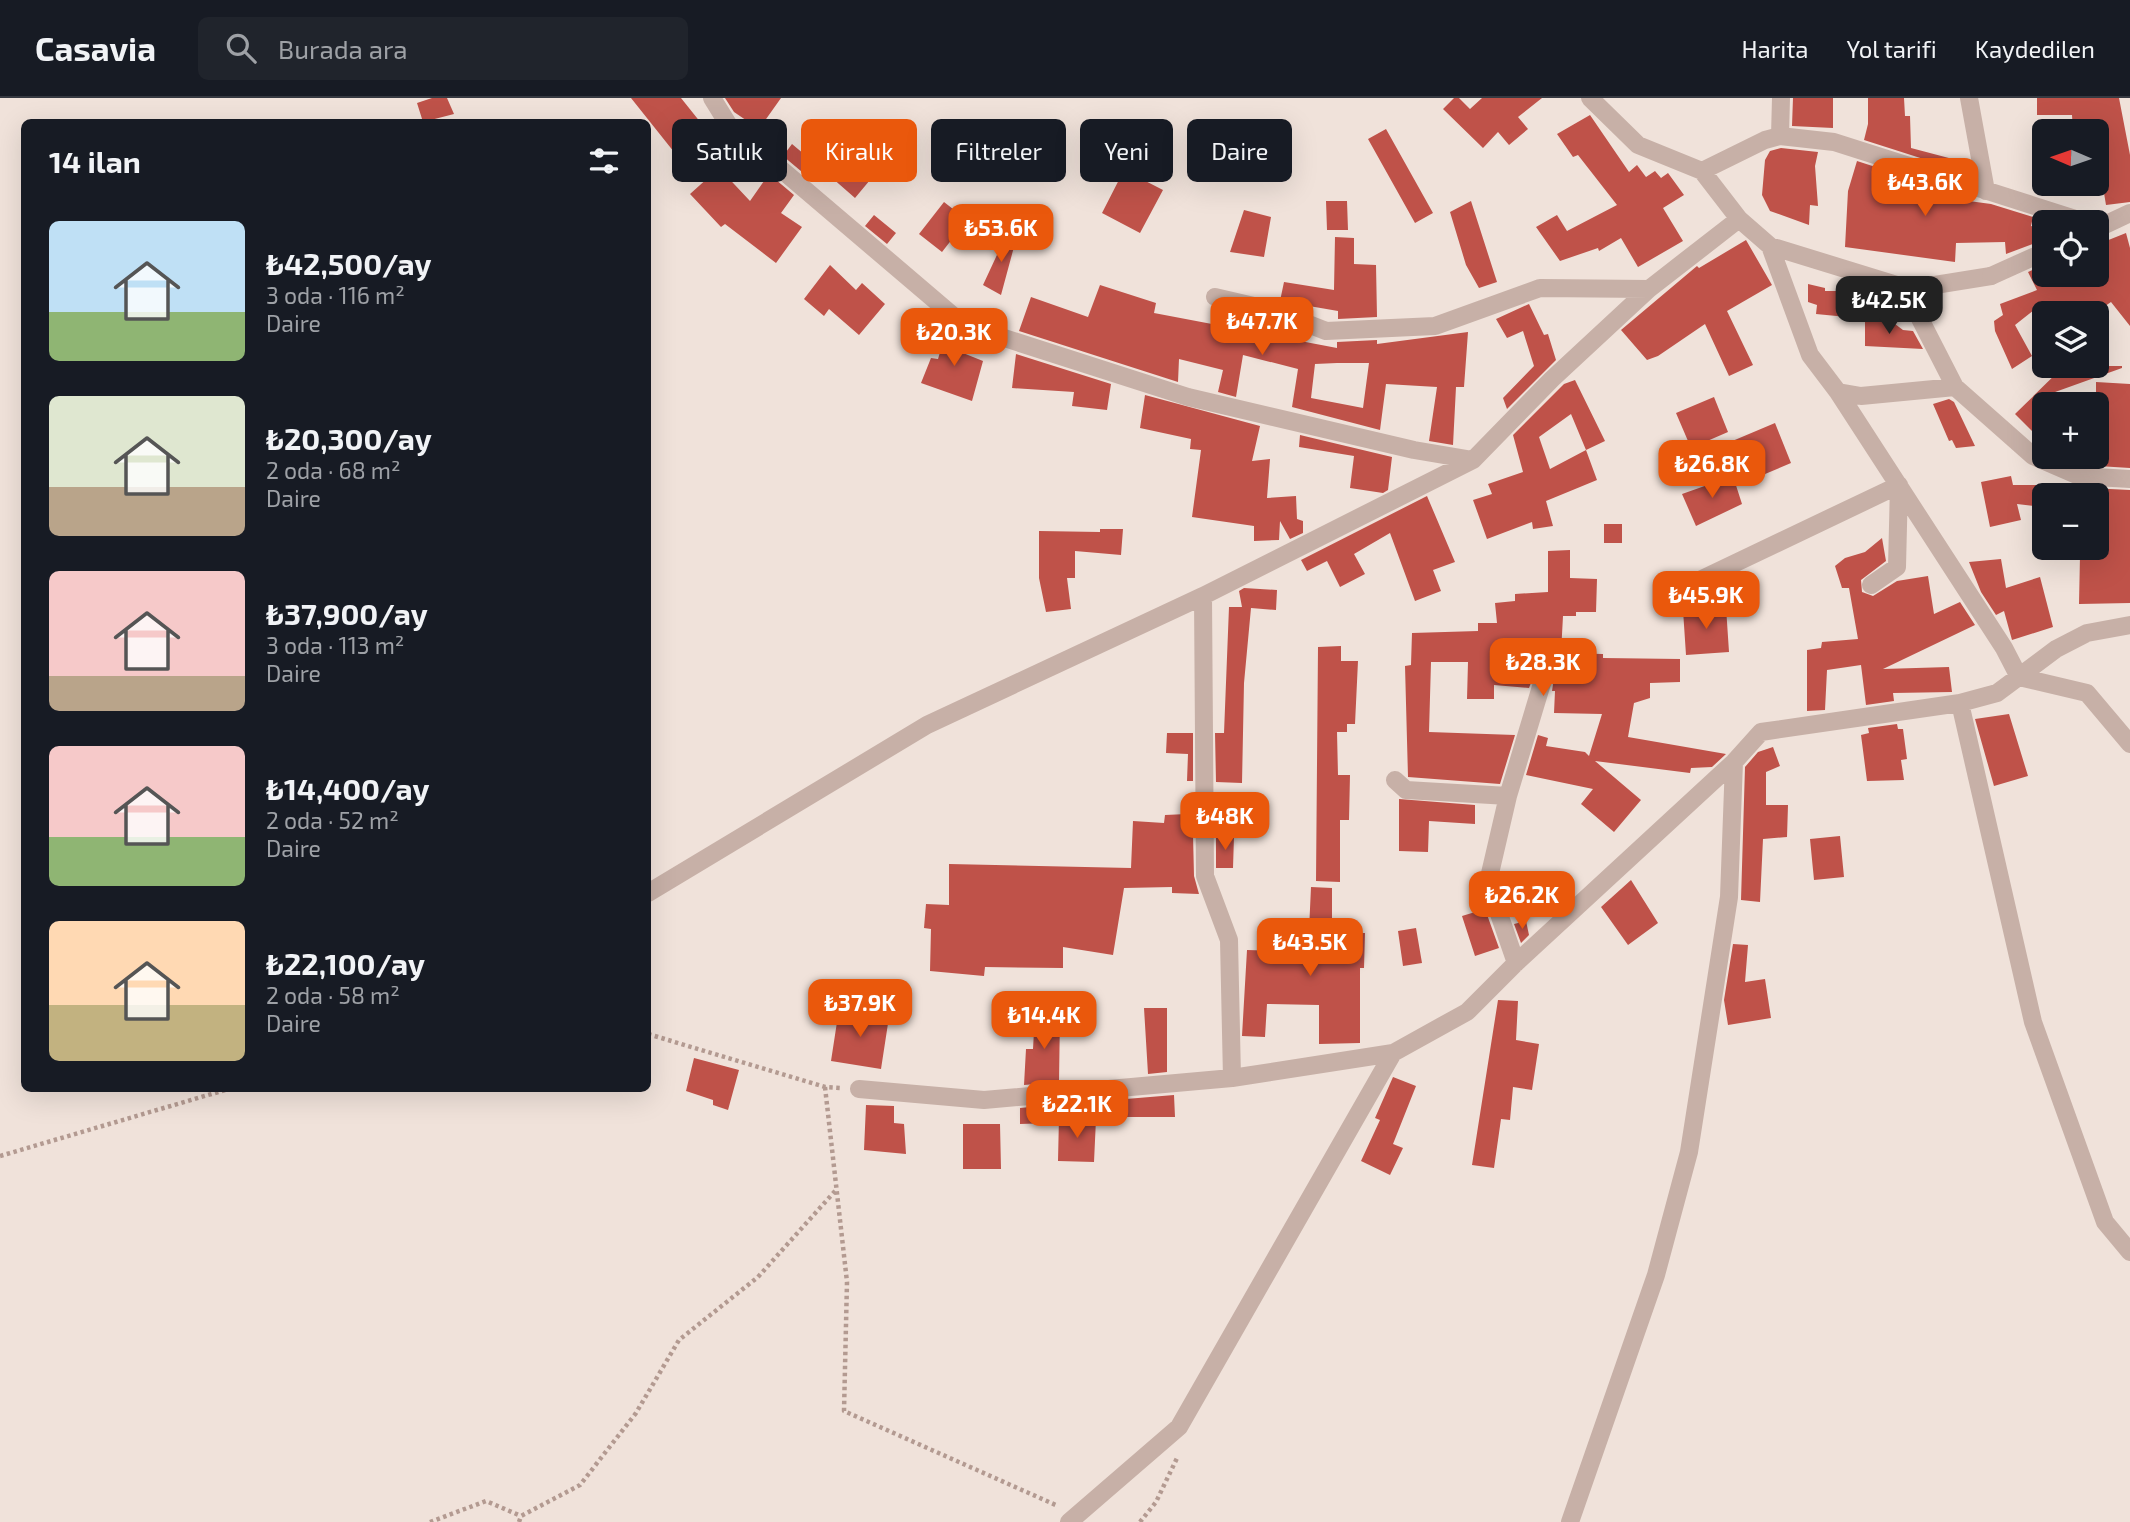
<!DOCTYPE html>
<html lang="tr">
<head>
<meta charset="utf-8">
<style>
  :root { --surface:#171b24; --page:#20242c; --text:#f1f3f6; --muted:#9ea1a6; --line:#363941; --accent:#ea580c }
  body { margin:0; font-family:"Exo 2",sans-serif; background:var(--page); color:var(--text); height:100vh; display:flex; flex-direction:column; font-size:26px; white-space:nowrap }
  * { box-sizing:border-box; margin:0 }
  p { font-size:23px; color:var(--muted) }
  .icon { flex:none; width:38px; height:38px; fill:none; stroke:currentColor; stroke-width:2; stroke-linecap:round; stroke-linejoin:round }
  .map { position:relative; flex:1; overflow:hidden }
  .drawer { position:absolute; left:21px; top:21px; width:630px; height:973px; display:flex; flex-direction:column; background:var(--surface); border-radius:10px; box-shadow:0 7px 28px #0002 }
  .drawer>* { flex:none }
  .top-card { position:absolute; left:672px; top:21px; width:665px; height:63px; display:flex; gap:14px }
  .needle { width:46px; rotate:272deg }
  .fabs { position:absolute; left:2032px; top:21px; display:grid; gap:14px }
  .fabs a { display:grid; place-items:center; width:77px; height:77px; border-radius:10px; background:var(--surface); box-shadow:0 7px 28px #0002; font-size:35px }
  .price { position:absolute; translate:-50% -60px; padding:0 16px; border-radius:14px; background:var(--accent); color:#fff; font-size:23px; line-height:46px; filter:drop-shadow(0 2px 4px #0008) }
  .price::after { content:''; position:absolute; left:50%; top:42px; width:21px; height:16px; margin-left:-10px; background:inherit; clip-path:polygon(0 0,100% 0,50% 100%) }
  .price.current { background:#222; color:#fff }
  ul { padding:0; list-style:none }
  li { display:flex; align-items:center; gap:21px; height:175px; padding:0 28px }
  li span { display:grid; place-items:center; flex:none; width:196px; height:140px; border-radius:10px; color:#555 }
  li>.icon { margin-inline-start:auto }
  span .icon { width:84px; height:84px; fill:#fffc; stroke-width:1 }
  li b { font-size:30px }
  h2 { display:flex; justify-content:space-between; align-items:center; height:84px; padding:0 28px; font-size:30px }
  .chip { padding:0 24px; border-radius:10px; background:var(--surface); box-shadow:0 7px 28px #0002; font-size:24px; line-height:63px }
  .chip.current { background:var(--accent); color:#fff }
  header { display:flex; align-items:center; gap:42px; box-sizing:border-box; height:98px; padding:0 35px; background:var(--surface); border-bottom:2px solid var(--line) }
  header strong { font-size:33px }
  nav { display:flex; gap:38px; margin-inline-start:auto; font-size:24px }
  .search { width:490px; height:63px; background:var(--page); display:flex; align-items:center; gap:18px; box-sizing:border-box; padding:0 24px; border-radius:10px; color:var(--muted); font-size:26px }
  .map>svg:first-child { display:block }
</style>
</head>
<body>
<header>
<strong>Casavia</strong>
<div class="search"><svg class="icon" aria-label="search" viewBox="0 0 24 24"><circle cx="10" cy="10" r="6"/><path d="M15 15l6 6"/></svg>Burada ara</div>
<nav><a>Harita</a><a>Yol tarifi</a><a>Kaydedilen</a></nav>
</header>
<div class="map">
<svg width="2130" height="1424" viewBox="0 0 2130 1424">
  <rect width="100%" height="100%" fill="#f0e2da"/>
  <!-- building -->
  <path fill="#bf5249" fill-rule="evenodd" d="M 432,0 L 447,0 L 454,16 L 423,24 L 417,5 Z
    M 631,0 L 681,0 L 705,30 L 674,54 Z
    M 725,0 L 781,0 L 759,31 L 734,14 Z
    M 1454,0 L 1459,0 L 1470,11 L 1482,0 L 1542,0 L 1518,19 L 1528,31 L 1509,47 L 1498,34 L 1483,50 L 1443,11 Z
    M 1793,0 L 1833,0 L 1833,30 L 1792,28 Z
    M 1868,0 L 1904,0 L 1905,18 L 1910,18 L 1911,50 L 1964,64 L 1961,73 L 1864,42 L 1868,26 Z
    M 2037,0 L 2119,0 L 2130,57 L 2130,104 L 2106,107 L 2101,77 L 2096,78 L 2096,33 L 2073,33 L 2072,17 L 2037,17 Z
    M 1590,17 L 1629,74 L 1637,67 L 1646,79 L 1655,73 L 1661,80 L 1668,75 L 1684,97 L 1663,110 L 1683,143 L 1638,169 L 1621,140 L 1599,153 L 1598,150 L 1560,163 L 1536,129 L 1557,117 L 1567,133 L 1617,107 L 1578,57 L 1573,59 L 1557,36 Z
    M 1386,31 L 1433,115 L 1415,125 L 1368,41 Z
    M 848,43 L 880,70 L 855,100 L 823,72 Z
    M 792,46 L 817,67 L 808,79 L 783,58 Z
    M 1781,50 L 1818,54 L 1815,68 L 1818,108 L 1810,107 L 1809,127 L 1770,113 L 1762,97 L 1765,62 L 1770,53 Z
    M 1857,63 L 1956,95 L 1954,101 L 1991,106 L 2033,119 L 2031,128 L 2039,130 L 2041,143 L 2006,156 L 2005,144 L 1956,145 L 1955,164 L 1845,149 L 1848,93 Z
    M 719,70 L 750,103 L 769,76 L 794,97 L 781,115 L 802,129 L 776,165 L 725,126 L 721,129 L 690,96 Z
    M 1124,72 L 1163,92 L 1140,135 L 1102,115 Z
    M 1326,103 L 1347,103 L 1348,132 L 1327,132 Z
    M 1471,103 L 1497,184 L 1479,190 L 1466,167 L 1450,114 Z
    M 944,104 L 967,122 L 942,154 L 919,136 Z
    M 1244,112 L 1271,119 L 1264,159 L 1230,154 Z
    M 874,117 L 896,135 L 887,146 L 865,128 Z
    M 1009,131 L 1018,134 L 1001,197 L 983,187 Z
    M 2126,135 L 2130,150 L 2130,228 L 2111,204 L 2095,215 L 2052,215 L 2043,205 L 2015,227 L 2032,258 L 2012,271 L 1995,233 L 1994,223 L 2003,217 L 2000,206 L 2037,192 L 2028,174 L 2043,167 L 2044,177 L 2096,177 L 2096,147 Z
    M 1335,139 L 1354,140 L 1354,166 L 1376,167 L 1377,219 L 1338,221 L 1338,213 L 1280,203 L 1284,184 L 1334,192 Z
    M 1746,142 L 1772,187 L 1727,213 L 1753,267 L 1729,278 L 1705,226 L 1658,258 L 1647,262 L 1621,232 L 1697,168 L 1699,170 Z
    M 830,167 L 856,192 L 862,185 L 885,206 L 859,237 L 829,211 L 824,218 L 804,201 Z
    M 1808,186 L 1825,190 L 1825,193 L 1839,193 L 1879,202 L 1878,222 L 1816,216 L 1817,207 L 1808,204 Z
    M 1100,187 L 1156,205 L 1154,215 L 1233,230 L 1234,223 L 1249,225 L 1247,233 L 1337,250 L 1337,244 L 1377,242 L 1377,246 L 1468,234 L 1464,289 L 1456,289 L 1453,347 L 1429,343 L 1437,289 L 1386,286 L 1380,332 L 1292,309 L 1298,271 L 1243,257 L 1236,299 L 1218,294 L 1223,272 L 1179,261 L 1178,284 L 1019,233 L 1031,199 L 1088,219 ZM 1337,265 L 1369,265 L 1363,310 L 1311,300 L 1315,266 Z
    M 1529,206 L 1544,237 L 1548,236 L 1556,262 L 1507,311 L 1503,300 L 1534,268 L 1523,233 L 1507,240 L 1496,221 Z
    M 1865,223 L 1891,223 L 1903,232 L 1913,233 L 1923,251 L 1865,248 Z
    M 947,231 L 969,240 L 963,255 L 983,263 L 972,303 L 921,285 L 931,260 L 938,261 Z
    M 1016,256 L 1111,286 L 1107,312 L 1072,308 L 1074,294 L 1012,290 Z
    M 2064,268 L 2122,268 L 2122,270 L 2044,298 L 2044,345 L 2015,316 Z
    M 1575,282 L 1605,343 L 1586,352 L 1597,382 L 1546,403 L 1553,428 L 1533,431 L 1532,424 L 1487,441 L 1473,402 L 1492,396 L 1488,386 L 1523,374 L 1513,337 L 1564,286 ZM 1571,316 L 1586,352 L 1550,371 L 1539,339 Z
    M 2096,284 L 2130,286 L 2130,370 L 2082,367 L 2063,359 L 2096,359 Z
    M 1145,297 L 1260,328 L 1252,363 L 1270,361 L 1267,400 L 1296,398 L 1297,421 L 1303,423 L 1303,435 L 1290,441 L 1280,423 L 1279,442 L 1254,443 L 1254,428 L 1192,419 L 1201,352 L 1190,351 L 1191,341 L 1140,330 Z
    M 1714,299 L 1728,334 L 1691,350 L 1676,315 Z
    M 1949,301 L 1954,304 L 1975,348 L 1956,350 L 1952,342 L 1949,343 L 1933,306 Z
    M 1775,325 L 1791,365 L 1746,384 L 1730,344 Z
    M 1300,337 L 1392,359 L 1388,392 L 1383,395 L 1350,390 L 1354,358 L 1299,349 Z
    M 1733,378 L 1742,406 L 1696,428 L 1682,396 Z
    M 2011,378 L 2013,387 L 2044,387 L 2044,409 L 2017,406 L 2021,422 L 1990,429 L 1981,384 Z
    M 2089,390 L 2130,392 L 2130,505 L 2079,506 L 2080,458 L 2084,458 L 2084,450 L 2096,450 L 2096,397 Z
    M 1427,398 L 1455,464 L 1433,472 L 1441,493 L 1415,503 L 1390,435 L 1354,456 L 1365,476 L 1340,489 L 1327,463 L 1307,473 L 1301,462 Z
    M 1604,426 L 1622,426 L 1622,445 L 1604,445 Z
    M 1100,431 L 1123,431 L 1121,457 L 1075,453 L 1075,480 L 1067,480 L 1071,511 L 1046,514 L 1039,480 L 1039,433 L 1100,434 Z
    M 1882,440 L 1886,463 L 1861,482 L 1862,494 L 1873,498 L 1897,483 L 1928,478 L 1934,516 L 1960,504 L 1975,527 L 1883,571 L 1949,569 L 1952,594 L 1893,595 L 1894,603 L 1866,607 L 1861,567 L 1827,572 L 1825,612 L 1807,613 L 1807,552 L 1821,550 L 1822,544 L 1858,541 L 1849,490 L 1842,490 L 1835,468 L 1845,460 L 1865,454 Z
    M 1570,452 L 1570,480 L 1597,481 L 1596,514 L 1576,514 L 1576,518 L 1563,518 L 1561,555 L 1603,556 L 1603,560 L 1680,561 L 1680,584 L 1650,585 L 1650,600 L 1634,605 L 1628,639 L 1726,656 L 1712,669 L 1691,670 L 1690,675 L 1595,663 L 1641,702 L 1614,734 L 1581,706 L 1593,691 L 1526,677 L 1538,637 L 1548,640 L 1546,648 L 1585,654 L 1589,658 L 1602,616 L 1554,615 L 1555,593 L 1552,593 L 1554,580 L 1546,571 L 1535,574 L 1529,590 L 1494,587 L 1494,601 L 1467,601 L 1468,564 L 1431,564 L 1429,634 L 1515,637 L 1500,686 L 1408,679 L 1405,568 L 1411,567 L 1412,535 L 1478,533 L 1478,525 L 1497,525 L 1495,505 L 1515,503 L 1515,496 L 1548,494 L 1548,453 Z
    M 2001,461 L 2006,490 L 2040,479 L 2053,529 L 2012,542 L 2004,513 L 1996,517 L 1981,494 L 1969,464 Z
    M 1244,490 L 1277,492 L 1276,512 L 1251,510 L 1244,585 L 1242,685 L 1216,684 L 1215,635 L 1224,635 L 1229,509 L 1242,509 L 1239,493 Z
    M 1726,509 L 1729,554 L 1686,557 L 1683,512 Z
    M 1341,548 L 1341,563 L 1358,563 L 1355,626 L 1347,626 L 1347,634 L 1337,634 L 1338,677 L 1350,677 L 1349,722 L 1340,722 L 1340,784 L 1316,783 L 1318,549 Z
    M 2009,616 L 2028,678 L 1994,688 L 1975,621 Z
    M 1897,626 L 1898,631 L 1903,631 L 1907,661 L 1901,662 L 1904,682 L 1867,683 L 1861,637 L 1869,635 L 1868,630 Z
    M 1167,635 L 1193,635 L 1193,683 L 1187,683 L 1188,656 L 1166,655 Z
    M 1773,649 L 1780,668 L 1766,674 L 1766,707 L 1788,707 L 1787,739 L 1763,741 L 1760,804 L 1741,802 L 1745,669 L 1758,654 Z
    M 1399,701 L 1475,707 L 1475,726 L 1429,723 L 1428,754 L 1399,753 Z
    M 1187,716 L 1186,737 L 1193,737 L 1194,778 L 1199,796 L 1172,795 L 1172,789 L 1124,790 L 1113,857 L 1063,849 L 1063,870 L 985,869 L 984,878 L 930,873 L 931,831 L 924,830 L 926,806 L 949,807 L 949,766 L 1131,770 L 1133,723 L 1164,725 L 1165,717 Z
    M 1216,738 L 1234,738 L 1233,770 L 1216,770 Z
    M 1840,738 L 1844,779 L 1814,782 L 1810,741 Z
    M 1631,782 L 1658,825 L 1628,847 L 1601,809 Z
    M 1311,789 L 1332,790 L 1332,827 L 1337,827 L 1336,835 L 1365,835 L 1364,870 L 1360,870 L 1360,945 L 1319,946 L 1319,907 L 1267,906 L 1265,939 L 1242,938 L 1247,852 L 1308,854 Z
    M 1485,811 L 1499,850 L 1475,858 L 1462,818 Z
    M 1526,823 L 1529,837 L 1521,845 L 1514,826 Z
    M 1416,830 L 1422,865 L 1403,868 L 1398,833 Z
    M 1733,846 L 1748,847 L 1745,884 L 1765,881 L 1771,920 L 1728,927 L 1724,902 Z
    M 1498,902 L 1518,903 L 1516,942 L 1539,946 L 1532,992 L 1513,989 L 1510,1022 L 1501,1021 L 1494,1070 L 1472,1067 Z
    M 1144,910 L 1167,910 L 1167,974 L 1148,976 Z
    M 839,911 L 889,919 L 881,971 L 831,963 Z
    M 1035,916 L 1060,916 L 1059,984 L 1024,987 L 1026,951 L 1033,951 Z
    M 694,960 L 739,972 L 728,1012 L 713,1007 L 713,1002 L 686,993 Z
    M 1393,979 L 1416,988 L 1393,1046 L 1403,1050 L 1390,1077 L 1361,1063 L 1380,1022 L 1375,1020 Z
    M 1174,997 L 1175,1019 L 1127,1019 L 1126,1001 Z
    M 866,1007 L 894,1008 L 894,1025 L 904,1026 L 906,1056 L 864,1052 Z
    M 1051,1007 L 1051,1025 L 1020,1026 L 1020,1010 Z
    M 1059,1019 L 1096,1021 L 1094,1064 L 1058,1063 Z
    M 963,1026 L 1000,1026 L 1001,1071 L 963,1071 Z"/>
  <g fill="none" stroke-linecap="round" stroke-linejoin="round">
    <!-- path -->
    <path stroke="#b39a91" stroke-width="4.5" stroke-dasharray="3.5 3.5" stroke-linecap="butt" d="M 648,936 L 825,989 L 841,990
      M 825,989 L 847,1184 L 844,1313 L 1058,1408
      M 0,1058 L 232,990
      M 430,1424 L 486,1403 L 521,1418
      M 519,1424 L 521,1418 L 580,1387 L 636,1315 L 679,1242 L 758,1179 L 836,1092
      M 1140,1424 L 1156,1404 L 1178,1358"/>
    <!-- minor -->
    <path stroke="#c7b0a7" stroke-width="18" d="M 712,0 L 728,26 L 964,227 L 1188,299 L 1414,352 L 1473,362
      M 1590,0 L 1638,47 L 1702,73 L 1739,121 L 1770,148 L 1910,191 L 1991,178
      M 1969,0 L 1986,93
      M 1780,38 L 1781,0
      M 1702,73 L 1765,42 L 1780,38 L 1834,44 L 2085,124
      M 1770,148 L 1810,257 L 1838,294 L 2004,550 L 2019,579 L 2087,595 L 2130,646
      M 1910,191 L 1915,211 L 1955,289 L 2033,358 L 2079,378 L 2130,381
      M 1215,199 L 1275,213 L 1326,233 L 1435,228 L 1540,190 L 1649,191
      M 1838,294 L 1861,298 L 1955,289
      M 1871,487 L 1897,469 L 1899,387
      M 1203,498 L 1205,778 L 1229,842 L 1232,980
      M 1662,500 L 1899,387
      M 1960,605 L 2033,924 L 2105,1124 L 2130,1154
      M 1395,682 L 1406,692 L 1508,698
      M 648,795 L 927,627 L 1203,498 L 1473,362 L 1552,281 L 1649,191 L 1739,121
      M 1516,865 L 1488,784 L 1508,698 L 1543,582
      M 859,991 L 984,1002 L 1232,980 L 1393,955 L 1467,914 L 1516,865 L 1734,664 L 1761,634 L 1960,605 L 1997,595 L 2056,551 L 2087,535 L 2130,527
      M 1069,1424 L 1179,1329 L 1393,955
      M 1570,1424 L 1656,1177 L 1689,1054 L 1729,799 L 1734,664"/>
    <!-- tertiary -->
    <path stroke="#c7b0a7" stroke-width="18" d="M 2096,131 L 2130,115
      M 1991,178 L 2044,154"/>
  </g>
</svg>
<div class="fabs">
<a><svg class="needle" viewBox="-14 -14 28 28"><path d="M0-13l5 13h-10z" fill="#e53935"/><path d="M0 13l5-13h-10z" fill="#9ea1a6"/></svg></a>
<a><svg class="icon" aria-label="locate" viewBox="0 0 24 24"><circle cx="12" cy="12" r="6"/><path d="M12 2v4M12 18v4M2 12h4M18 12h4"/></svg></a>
<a><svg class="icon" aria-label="layers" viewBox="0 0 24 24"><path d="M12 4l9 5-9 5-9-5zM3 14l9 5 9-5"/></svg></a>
<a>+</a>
<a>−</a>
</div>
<b class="price" style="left:1925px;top:120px">₺43.6K</b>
<b class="price" style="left:1001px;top:166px">₺53.6K</b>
<b class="price current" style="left:1889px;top:238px">₺42.5K</b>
<b class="price" style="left:1262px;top:259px">₺47.7K</b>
<b class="price" style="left:954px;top:270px">₺20.3K</b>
<b class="price" style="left:1712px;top:402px">₺26.8K</b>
<b class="price" style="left:1706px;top:533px">₺45.9K</b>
<b class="price" style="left:1543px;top:600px">₺28.3K</b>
<b class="price" style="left:1225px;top:754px">₺48K</b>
<b class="price" style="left:1522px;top:833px">₺26.2K</b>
<b class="price" style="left:1310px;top:880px">₺43.5K</b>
<b class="price" style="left:860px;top:941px">₺37.9K</b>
<b class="price" style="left:1044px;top:953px">₺14.4K</b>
<b class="price" style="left:1077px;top:1042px">₺22.1K</b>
<div class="top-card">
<a class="chip">Satılık</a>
<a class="chip current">Kiralık</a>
<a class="chip">Filtreler</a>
<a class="chip">Yeni</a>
<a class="chip">Daire</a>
</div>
<section class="drawer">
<h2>14 ilan<svg class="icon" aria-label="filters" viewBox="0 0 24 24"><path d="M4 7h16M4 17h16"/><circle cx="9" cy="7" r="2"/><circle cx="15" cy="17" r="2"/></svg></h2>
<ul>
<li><span style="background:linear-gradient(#bfe0f5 65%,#8fb573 0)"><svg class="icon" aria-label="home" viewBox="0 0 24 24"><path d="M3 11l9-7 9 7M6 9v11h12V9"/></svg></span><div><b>₺42,500/ay</b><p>3 oda · 116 m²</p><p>Daire</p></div></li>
<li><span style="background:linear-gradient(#dfe7d0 65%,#b9a48a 0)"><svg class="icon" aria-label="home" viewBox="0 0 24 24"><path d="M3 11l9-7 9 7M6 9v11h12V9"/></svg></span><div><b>₺20,300/ay</b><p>2 oda · 68 m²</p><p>Daire</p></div></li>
<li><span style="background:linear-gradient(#f6c9c9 75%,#b9a48a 0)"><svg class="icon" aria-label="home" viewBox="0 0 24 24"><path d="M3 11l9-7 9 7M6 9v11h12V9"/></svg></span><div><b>₺37,900/ay</b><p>3 oda · 113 m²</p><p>Daire</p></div></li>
<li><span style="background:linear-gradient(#f6c9c9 65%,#8fb573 0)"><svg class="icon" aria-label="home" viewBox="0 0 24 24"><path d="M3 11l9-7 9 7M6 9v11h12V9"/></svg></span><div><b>₺14,400/ay</b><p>2 oda · 52 m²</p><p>Daire</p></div></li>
<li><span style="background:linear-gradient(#ffd9b3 60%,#c2b280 0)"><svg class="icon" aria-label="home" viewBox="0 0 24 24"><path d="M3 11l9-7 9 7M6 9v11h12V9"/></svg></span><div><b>₺22,100/ay</b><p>2 oda · 58 m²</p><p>Daire</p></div></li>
</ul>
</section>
</div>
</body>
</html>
